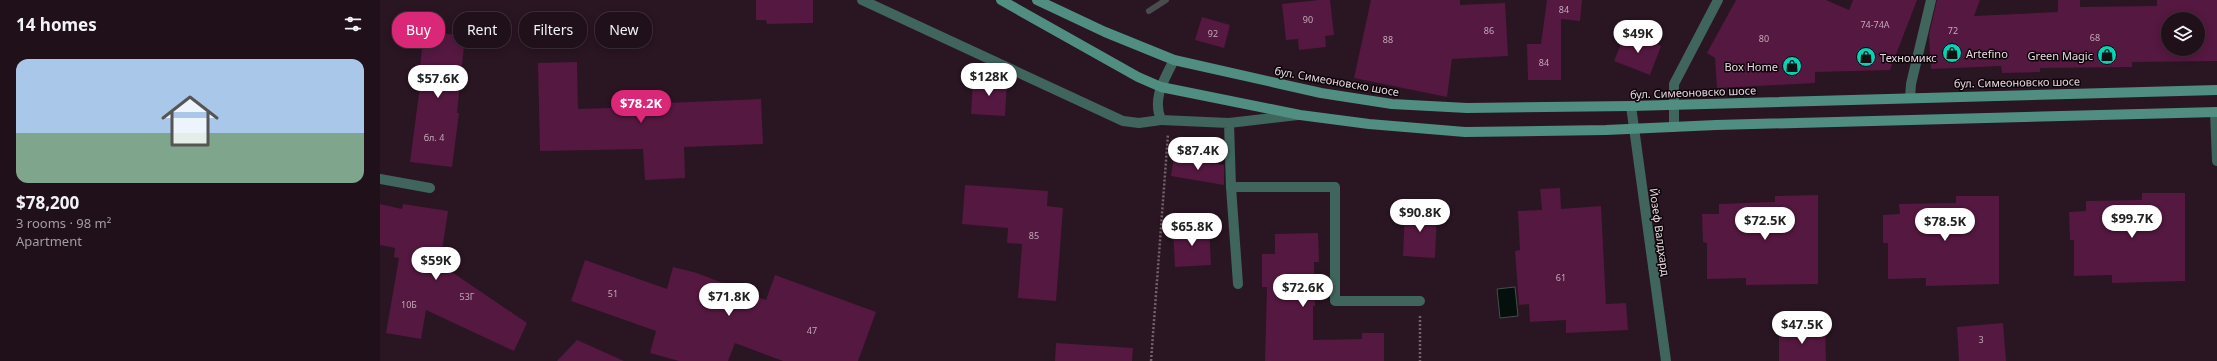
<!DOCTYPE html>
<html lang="en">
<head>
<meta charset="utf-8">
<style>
  :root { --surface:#20101a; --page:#281923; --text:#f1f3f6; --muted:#a29da2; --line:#3d3039; --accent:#db2777 }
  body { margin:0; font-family:"Noto Sans",sans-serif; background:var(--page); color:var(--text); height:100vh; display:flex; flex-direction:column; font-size:15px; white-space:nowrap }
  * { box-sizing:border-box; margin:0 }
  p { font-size:13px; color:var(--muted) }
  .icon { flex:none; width:22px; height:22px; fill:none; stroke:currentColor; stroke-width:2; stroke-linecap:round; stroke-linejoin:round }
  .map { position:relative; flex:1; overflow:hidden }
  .side { display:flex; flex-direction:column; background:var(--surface); width:380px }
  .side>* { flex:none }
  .guide { position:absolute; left:12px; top:12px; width:380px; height:36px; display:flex; gap:8px }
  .fabs { position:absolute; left:1781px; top:12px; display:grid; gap:8px }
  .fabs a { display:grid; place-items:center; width:44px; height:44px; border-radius:50%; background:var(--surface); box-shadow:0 2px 10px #0003,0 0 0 1px var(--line); font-size:20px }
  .price { position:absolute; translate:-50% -34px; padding:0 9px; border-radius:14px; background:#fff; color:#222; font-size:13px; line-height:26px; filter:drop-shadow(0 1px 2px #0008) }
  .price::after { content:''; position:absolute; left:50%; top:24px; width:12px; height:9px; margin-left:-6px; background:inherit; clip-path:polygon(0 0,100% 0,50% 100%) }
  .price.active { background:var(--accent); color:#fff }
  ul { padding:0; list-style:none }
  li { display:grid; align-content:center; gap:8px; height:212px; padding:0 16px }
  li span { display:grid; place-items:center; height:124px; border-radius:12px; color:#555 }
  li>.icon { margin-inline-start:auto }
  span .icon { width:72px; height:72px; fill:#fffc; stroke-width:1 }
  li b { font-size:17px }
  h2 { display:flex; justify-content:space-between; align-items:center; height:48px; padding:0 16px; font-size:17px }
  .tag { padding:0 14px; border-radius:16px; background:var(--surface); box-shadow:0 2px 10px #0003,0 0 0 1px var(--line); font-size:14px; line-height:36px }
  .tag.active { background:var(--accent); color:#fff }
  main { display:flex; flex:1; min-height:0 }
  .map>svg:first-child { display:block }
</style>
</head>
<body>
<main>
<section class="side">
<h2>14 homes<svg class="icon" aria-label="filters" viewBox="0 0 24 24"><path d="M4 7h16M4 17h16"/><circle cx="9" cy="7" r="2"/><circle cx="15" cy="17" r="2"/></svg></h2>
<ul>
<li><span style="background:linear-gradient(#a9c7e8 60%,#7fa58c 0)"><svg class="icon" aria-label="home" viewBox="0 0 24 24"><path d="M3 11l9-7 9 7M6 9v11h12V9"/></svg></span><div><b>$78,200</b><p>3 rooms · 98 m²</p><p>Apartment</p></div></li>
</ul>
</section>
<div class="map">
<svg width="1837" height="361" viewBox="0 0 1837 361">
  <rect width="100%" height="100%" fill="#2a1522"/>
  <!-- water -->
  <path fill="#04100c" stroke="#484c4c" d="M 1135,287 L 1138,316 L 1120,318 L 1117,289 Z"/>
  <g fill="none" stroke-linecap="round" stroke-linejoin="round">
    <!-- stream -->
    <path stroke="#484c4c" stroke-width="6" d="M 769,11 L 786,0"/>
  </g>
  <!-- building -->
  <path fill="#551840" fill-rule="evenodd" d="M 376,0 L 433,0 L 433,23 L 387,24 L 386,20 L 376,20 Z
    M 939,0 L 950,0 L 954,35 L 945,36 L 946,47 L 919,50 L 918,39 L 906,40 L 902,4 Z
    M 991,0 L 1080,0 L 1080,5 L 1125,3 L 1128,56 L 1072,59 L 1067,97 L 974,78 Z
    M 1167,0 L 1202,0 L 1200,21 L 1181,19 L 1181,80 L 1148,80 L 1147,44 L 1161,44 Z
    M 1356,0 L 1446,0 L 1469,10 L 1473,0 L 1537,0 L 1510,70 L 1435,72 L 1435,83 L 1337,88 L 1335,58 L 1327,53 Z
    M 1557,0 L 1600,0 L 1594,16 L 1678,12 L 1678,0 L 1700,0 L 1700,7 L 1777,6 L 1777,0 L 1837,0 L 1837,61 L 1752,62 L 1752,67 L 1660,68 L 1660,72 L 1622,73 L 1621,66 L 1551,69 L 1549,35 ZM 1788,19 L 1818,19 L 1818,49 L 1788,49 Z
    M 822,17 L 850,25 L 844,48 L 815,40 Z
    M 44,31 L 85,36 L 77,113 L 79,113 L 72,167 L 30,162 L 40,86 L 38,86 Z
    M 1246,32 L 1281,46 L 1270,75 L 1234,61 Z
    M 197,62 L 198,109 L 262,107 L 262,104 L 381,99 L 383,144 L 304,147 L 305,178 L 265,180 L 263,149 L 160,151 L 158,63 Z
    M 593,79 L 627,80 L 625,116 L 591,114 Z
    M 794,157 L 844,165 L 844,185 L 791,176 Z
    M 585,185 L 668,191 L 667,206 L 683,208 L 676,301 L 638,298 L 642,244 L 627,243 L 628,228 L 582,224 Z
    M 1180,188 L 1181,209 L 1221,206 L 1226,304 L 1246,303 L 1248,330 L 1186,333 L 1186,320 L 1150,322 L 1149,304 L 1139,305 L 1135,251 L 1140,250 L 1138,211 L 1162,210 L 1160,189 Z
    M 1762,193 L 1805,193 L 1805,281 L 1732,283 L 1732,275 L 1694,276 L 1694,240 L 1690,240 L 1689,212 L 1706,211 L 1706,201 L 1762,200 Z
    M 1438,195 L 1438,284 L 1366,285 L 1366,278 L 1327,279 L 1327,243 L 1323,242 L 1322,214 L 1339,214 L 1339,204 L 1395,202 L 1395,196 Z
    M 1576,196 L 1619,196 L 1619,284 L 1546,286 L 1546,278 L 1508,279 L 1508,243 L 1503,243 L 1503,215 L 1520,214 L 1519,204 L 1576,203 Z
    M 0,204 L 22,209 L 23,204 L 68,211 L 60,264 L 147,323 L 134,351 L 46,310 L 41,339 L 6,333 L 19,258 L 14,257 L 15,248 L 0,245 Z
    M 1025,208 L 1057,210 L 1055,258 L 1023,256 Z
    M 829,227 L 831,265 L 795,267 L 793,229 Z
    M 938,233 L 939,262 L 934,262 L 935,306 L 933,306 L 933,340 L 982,339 L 982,333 L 1004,333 L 1004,361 L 885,361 L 887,287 L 882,287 L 882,254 L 895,254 L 895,234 Z
    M 205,260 L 287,289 L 293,267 L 317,273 L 386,300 L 395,275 L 496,312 L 478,361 L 403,361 L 355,343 L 348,361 L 299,361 L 270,353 L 276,331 L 191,301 Z
    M 1623,323 L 1626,361 L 1579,361 L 1577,327 Z
    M 1445,328 L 1446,361 L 1399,361 L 1399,329 Z
    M 197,340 L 244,361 L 177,361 Z
    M 676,343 L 753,348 L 752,361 L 675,361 Z"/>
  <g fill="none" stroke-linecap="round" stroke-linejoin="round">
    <!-- path -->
    <path stroke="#75626d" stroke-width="2.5" stroke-dasharray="2 2" stroke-linecap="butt" d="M 1040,316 L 1040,361
      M 771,361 L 788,134"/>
    <!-- service -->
    <path stroke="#3f655c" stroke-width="10" d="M 482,0 L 743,121 L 759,123 L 781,120
      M 1530,98 L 1531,84 L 1551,0
      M 851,187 L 955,187 L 955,301 L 1040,301"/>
    <!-- minor -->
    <path stroke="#3f655c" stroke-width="10" d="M 794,60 C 784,80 772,98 781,120 L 849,123 L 918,115
      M 1251,106 L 1286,361
      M 1835,112 L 1837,161
      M 849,123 L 851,187 L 858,284
      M 1294,127 L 1294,84 L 1338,0
      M 0,179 L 50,188"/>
    <!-- secondary -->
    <path stroke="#4f8e80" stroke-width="10" d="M 621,0 L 758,77 L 781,87 L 920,115 L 989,124 L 1085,132 L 1226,130 L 1336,125 L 1837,112
      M 657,0 L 725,32 L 794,60 L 941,93 L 1012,104 L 1087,108 L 1251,106 L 1837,90"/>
  </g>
  <!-- icons -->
  <defs>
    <g id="shop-disc" transform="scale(1)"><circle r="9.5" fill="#04d5b6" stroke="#0d0509"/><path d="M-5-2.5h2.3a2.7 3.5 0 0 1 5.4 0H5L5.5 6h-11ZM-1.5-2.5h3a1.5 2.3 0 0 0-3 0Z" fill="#111"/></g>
  </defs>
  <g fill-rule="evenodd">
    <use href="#shop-disc" x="1572" y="53"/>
    <use href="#shop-disc" x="1727" y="55"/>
    <use href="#shop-disc" x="1486" y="57"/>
    <use href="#shop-disc" x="1412" y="66"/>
  </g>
  <g text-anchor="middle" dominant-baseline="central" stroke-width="3" stroke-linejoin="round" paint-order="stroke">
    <!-- number labels -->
    <g font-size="9" fill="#c2a8b8">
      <text x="1184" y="9">84</text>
      <text x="928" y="19">90</text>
      <text x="1495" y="24">74-74А</text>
      <text x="1109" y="30">86</text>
      <text x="1573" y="30">72</text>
      <text x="833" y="33">92</text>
      <text x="1715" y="37">68</text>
      <text x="1384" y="38">80</text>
      <text x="1008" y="39">88</text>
      <text x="1164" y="62">84</text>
      <text x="54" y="137">бл. 4</text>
      <text x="654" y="235">85</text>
      <text x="1181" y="277">61</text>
      <text x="233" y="293">51</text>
      <text x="87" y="296">53Г</text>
      <text x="29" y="304">10Б</text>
      <text x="432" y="330">47</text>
      <text x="1601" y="339">3</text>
    </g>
    <!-- poi labels -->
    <g font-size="11" fill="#e7d8e0" stroke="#0d0509" text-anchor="start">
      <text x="1586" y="53">Artefino</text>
      <text x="1713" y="55" text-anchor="end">Green Magic</text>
      <text x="1500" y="57">Техномикс</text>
      <text x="1398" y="66" text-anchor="end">Box Home</text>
    </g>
    <!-- street labels -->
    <g font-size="11" fill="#e7d8e0" stroke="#0d0509">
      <text transform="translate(957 81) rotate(10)">бул. Симеоновско шосе</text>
      <text transform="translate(1637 82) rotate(-1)">бул. Симеоновско шосе</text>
      <text transform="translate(1313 92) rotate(-2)">бул. Симеоновско шосе</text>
      <text transform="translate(1280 232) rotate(82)">Йозеф Валдхард</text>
    </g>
  </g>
</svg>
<div class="fabs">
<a><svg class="icon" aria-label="layers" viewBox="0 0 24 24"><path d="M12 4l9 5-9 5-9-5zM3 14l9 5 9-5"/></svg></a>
</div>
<b class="price" style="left:1258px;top:54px">$49K</b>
<b class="price" style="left:609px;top:97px">$128K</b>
<b class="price" style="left:58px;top:99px">$57.6K</b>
<b class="price active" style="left:261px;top:124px">$78.2K</b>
<b class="price" style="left:818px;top:171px">$87.4K</b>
<b class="price" style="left:1040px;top:233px">$90.8K</b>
<b class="price" style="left:1752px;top:239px">$99.7K</b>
<b class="price" style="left:1385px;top:241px">$72.5K</b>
<b class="price" style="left:1565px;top:242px">$78.5K</b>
<b class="price" style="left:812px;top:247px">$65.8K</b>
<b class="price" style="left:56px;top:281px">$59K</b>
<b class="price" style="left:923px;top:308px">$72.6K</b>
<b class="price" style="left:349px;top:317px">$71.8K</b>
<b class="price" style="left:1422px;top:345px">$47.5K</b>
<div class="guide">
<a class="tag active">Buy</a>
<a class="tag">Rent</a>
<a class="tag">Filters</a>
<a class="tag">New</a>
</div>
</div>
</main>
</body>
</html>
